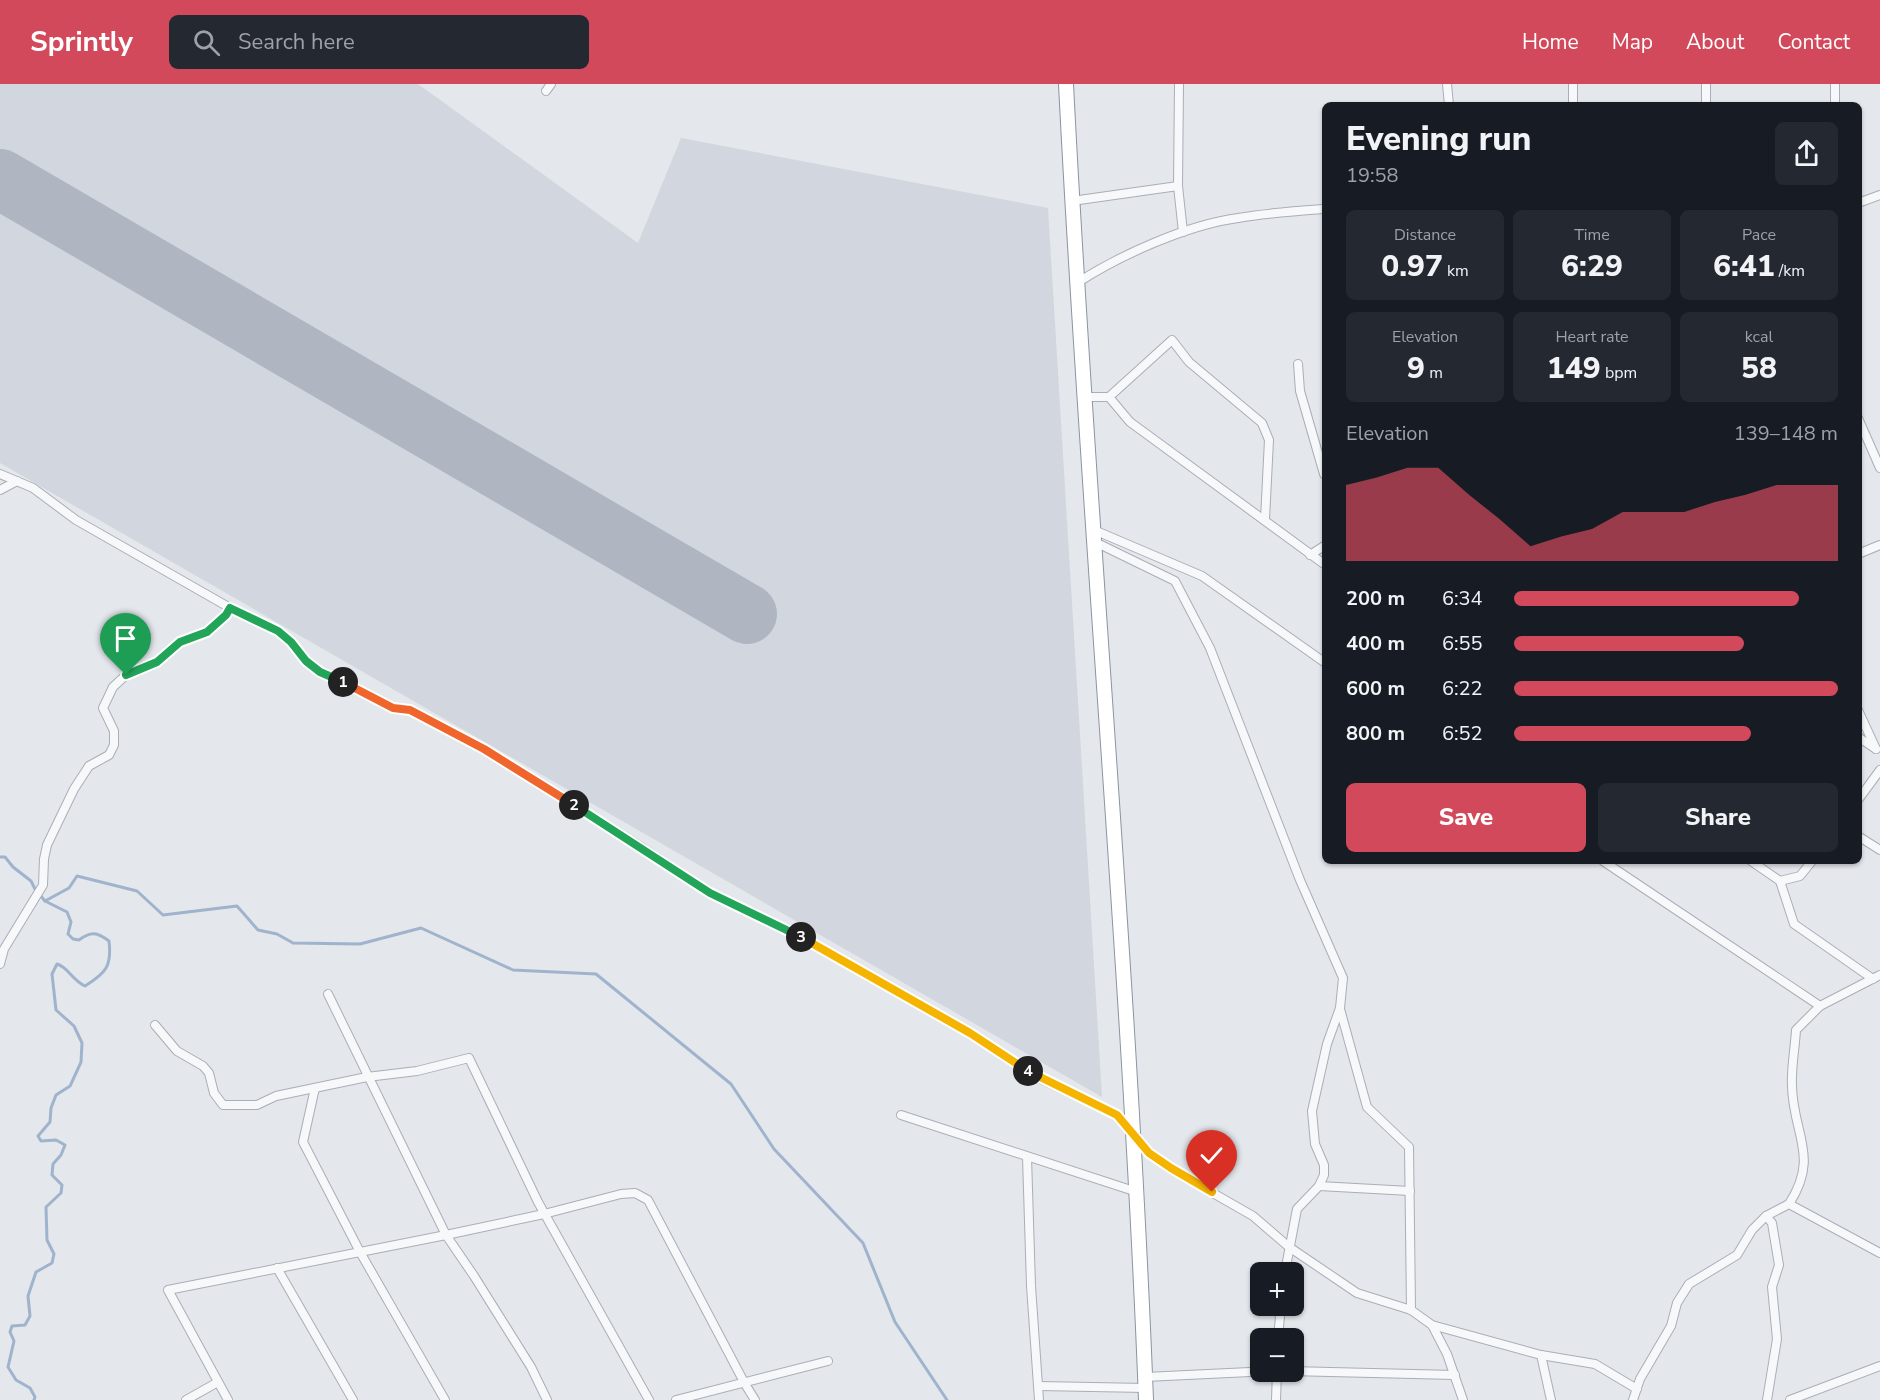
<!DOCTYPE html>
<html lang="en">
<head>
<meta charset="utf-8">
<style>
	:root { --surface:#171b24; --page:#242831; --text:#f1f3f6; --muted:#9ea1a6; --accent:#d1495b }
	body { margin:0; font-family:"Nunito Sans",sans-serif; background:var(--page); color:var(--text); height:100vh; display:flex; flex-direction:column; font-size:22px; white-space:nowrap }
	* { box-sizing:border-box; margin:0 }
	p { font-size:20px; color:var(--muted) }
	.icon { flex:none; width:33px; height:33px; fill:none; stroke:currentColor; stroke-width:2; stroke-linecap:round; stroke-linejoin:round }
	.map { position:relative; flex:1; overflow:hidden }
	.details { position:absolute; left:1322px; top:18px; width:540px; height:762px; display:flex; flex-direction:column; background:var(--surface); border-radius:9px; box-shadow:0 2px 4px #0004 }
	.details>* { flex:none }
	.tools { position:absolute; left:1250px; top:1178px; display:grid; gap:12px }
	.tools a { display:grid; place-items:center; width:54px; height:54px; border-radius:9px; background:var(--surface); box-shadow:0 2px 4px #0004; font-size:30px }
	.pin { position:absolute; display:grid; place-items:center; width:51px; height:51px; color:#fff; margin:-62px -26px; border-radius:50% 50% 50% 0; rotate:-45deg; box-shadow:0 0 6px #0007 }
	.pin .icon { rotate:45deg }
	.km { position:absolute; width:30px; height:30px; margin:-15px; border-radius:50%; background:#222; color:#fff; font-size:16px; line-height:30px; text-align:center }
	.round { display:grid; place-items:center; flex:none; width:63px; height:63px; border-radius:9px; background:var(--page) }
	.head { display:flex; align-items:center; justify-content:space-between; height:102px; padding:0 24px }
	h1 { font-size:33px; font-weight:800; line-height:45px }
	.stats { display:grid; grid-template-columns:repeat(3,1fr); gap:9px; height:102px; padding:6px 24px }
	.stats div { display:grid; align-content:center; border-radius:9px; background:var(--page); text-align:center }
	.stats b { font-size:30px; font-weight:800 }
	.stats small { font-size:16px; font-weight:400 }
	.stats p { font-size:16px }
	.chart { height:168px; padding:12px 24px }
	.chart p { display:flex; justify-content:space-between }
	.chart svg { width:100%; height:108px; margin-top:6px; fill:var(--accent); opacity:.7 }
	.action { display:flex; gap:12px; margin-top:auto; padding:12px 24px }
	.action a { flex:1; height:69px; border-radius:9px; background:var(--accent); color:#fff; font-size:24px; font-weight:800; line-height:69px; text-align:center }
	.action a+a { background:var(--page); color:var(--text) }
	ul { padding:0 24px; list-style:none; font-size:20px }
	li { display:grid; grid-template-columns:96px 72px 1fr; align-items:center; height:45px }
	li i { height:15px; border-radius:8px; background:var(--accent) }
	header { display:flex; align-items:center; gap:36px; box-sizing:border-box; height:84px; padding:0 30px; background:var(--accent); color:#fff }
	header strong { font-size:28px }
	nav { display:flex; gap:33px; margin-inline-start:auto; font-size:21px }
	.search { width:420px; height:54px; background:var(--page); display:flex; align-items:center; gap:15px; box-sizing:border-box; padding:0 21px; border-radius:9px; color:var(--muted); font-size:22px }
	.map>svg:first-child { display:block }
	.built { fill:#d2d6de }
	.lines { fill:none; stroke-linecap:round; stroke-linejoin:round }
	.stream { stroke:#9fb4cc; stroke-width:3 }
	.runway { stroke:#b0b6c1; stroke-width:60 }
	.minor-casing { stroke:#a9aeb7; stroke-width:10 }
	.trunk-casing { stroke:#8b94a3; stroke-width:16 }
	.minor { stroke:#f7f8fa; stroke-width:8 }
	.trunk { stroke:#fff; stroke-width:14 }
	.split-1-casing { stroke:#fff; stroke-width:12 }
	.split-2-casing { stroke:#fff; stroke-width:12 }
	.split-3-casing { stroke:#fff; stroke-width:12 }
	.split-4-casing { stroke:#fff; stroke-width:12 }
	.split-5-casing { stroke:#fff; stroke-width:12 }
	.split-1 { stroke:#22a559; stroke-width:8 }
	.split-2 { stroke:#f0652b; stroke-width:8 }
	.split-3 { stroke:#22a559; stroke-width:8 }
	.split-4 { stroke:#f5b400; stroke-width:8 }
	.split-5 { stroke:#f5b400; stroke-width:8 }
</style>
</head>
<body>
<header>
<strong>Sprintly</strong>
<div class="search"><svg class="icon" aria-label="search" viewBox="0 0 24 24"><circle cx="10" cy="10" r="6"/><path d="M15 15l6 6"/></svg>Search here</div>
<nav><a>Home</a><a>Map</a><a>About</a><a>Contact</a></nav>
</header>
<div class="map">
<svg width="1880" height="1316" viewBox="0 0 1880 1316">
	<rect width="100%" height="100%" fill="#e4e7ec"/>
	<path class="built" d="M0,0H418L638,159L681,54L1048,124L1102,1013L0,379Z"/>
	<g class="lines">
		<g class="stream">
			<path d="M0,773H5L13,783L31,797L35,805L45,817L67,828L71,838L68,850L73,855L79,856C91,847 97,848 109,857C112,882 106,889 85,902C72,896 68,883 57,880L52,890L56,926L74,942L82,959L81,978L70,1002L56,1011L51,1024L50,1038L38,1052L41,1057L56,1056L65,1061L61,1071L53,1080L52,1091L62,1101L61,1109L46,1123L47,1156L54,1170L52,1179L36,1188L28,1212L30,1232L25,1241L12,1242L10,1248L14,1257L8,1283L16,1296L30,1304L35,1313L34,1316"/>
			<path d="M45,817L69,804L77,792L137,807L163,831L237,822L258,846L277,850L293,859L360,860L421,844L513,886L596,890L731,1000L774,1065L863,1159L895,1238L947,1316"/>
		</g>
		<path class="runway" d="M0,95L747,530"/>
		<g class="minor-casing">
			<g id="minor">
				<path d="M1447,0L1449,21"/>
				<path d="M1573,0V21"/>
				<path d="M546,7L551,0"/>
				<path d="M1706,21V0"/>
				<path d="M1835,21V0"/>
				<path d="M1178,102L1183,148"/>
				<path d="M1072,117L1178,102L1179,0"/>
				<path d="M1858,119L1880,111"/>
				<path d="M1077,199C1120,171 1187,141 1238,134C1266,129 1296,127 1324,125"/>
				<path d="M1298,280L1300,307L1324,390"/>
				<path d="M1085,313H1109L1130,338L1324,480"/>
				<path d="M1109,313L1172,256L1189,278L1262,339L1269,356L1265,435"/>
				<path d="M1858,334L1880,384"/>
				<path d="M0,390L33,404L76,436L239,529L278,547L291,558L306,577L320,588L393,624L410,626L484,665L638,761L710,809L792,848L970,949L1043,996L1117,1031L1149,1069L1171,1085L1253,1132L1289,1163L1357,1209L1411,1226L1432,1241L1447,1270L1463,1316"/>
				<path d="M0,406L17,397"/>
				<path d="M1094,446L1202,492L1324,578"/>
				<path d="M1095,458L1175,497L1210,564L1300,796L1343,894L1340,924L1327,960L1312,1027L1315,1060L1324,1081V1091L1319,1102L1297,1125L1285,1188"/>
				<path d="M1858,470L1880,461"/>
				<path d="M1310,471L1324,462"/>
				<path d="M1858,626L1876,665"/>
				<path d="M1858,653L1876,665"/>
				<path d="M1858,716L1880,686"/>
				<path d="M1858,752L1880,766"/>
				<path d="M1603,777L1820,922"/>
				<path d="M1751,777L1780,797L1794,840L1873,895"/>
				<path d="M1780,797L1800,792L1812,777"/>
				<path d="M0,880L4,865L43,801L44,775L47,761L74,705L89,682L109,671L114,661V647L103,624L113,603L126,591L157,578L180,558L207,548L226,531L230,524"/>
				<path d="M328,910L446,1151L474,1192L531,1283L547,1316"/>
				<path d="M1340,925L1367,1023L1409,1063L1411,1226"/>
				<path d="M155,941L177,967L203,982L209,989L214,1009L223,1021H257L276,1012L367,993L417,987L469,974L538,1118L649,1316"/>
				<path d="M315,1004L303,1058L360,1168L445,1316"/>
				<path d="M901,1031L1137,1108"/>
				<path d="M1027,1073L1031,1202L1039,1316"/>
				<path d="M1319,1102L1410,1107"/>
				<path d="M1789,1120C1820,1072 1793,1051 1792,1002C1791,984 1795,964 1796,946L1820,922L1880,891"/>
				<path d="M1766,1132L1772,1139L1779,1181L1772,1203L1777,1255L1767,1316"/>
				<path d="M277,1184L353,1316"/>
				<path d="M1432,1241L1541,1271L1595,1280L1637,1305"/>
				<path d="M1278,1254L1281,1221"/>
				<path d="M1541,1271L1551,1316"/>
				<path d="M1289,1287L1455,1291"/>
				<path d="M1145,1293L1271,1287"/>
				<path d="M1039,1302L1145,1304"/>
				<path d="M186,1316L218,1298"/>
				<path d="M228,1316L168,1206L446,1151L544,1130L621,1110L635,1109L648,1116L745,1300L755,1316"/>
				<path d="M676,1316L828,1277"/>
				<path d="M1276,1316L1277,1287"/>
				<path d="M1633,1316L1640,1295L1671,1242L1677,1219L1689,1200L1737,1171L1752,1146L1766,1132L1789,1120L1880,1169"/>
				<path d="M1790,1316L1880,1282"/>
			</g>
		</g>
		<g class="trunk-casing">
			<path id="trunk" d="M1066,0C1088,439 1129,877 1146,1316"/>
		</g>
		<use href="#minor" class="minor"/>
		<use href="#trunk" class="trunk"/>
	</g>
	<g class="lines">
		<g class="split-1-casing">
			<path id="split-1" d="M126,591L157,578L180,558L207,548L226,531L230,524L278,547L291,558L306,577L320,588L343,598"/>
		</g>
		<g class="split-2-casing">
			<path id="split-2" d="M343,598L393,624L410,626L484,665L574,721"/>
		</g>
		<g class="split-3-casing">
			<path id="split-3" d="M574,721L710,809L801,853"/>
		</g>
		<g class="split-4-casing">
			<path id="split-4" d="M801,853L970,949L1028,987"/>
		</g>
		<g class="split-5-casing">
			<path id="split-5" d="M1028,987L1117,1031L1149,1069L1171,1084L1212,1108"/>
		</g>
		<use href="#split-1" class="split-1"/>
		<use href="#split-2" class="split-2"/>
		<use href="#split-3" class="split-3"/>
		<use href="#split-4" class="split-4"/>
		<use href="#split-5" class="split-5"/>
	</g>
</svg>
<div class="tools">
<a>+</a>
<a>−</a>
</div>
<div class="pin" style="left:126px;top:591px;background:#1e9e55"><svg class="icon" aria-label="arrive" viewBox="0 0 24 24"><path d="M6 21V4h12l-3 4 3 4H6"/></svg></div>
<div class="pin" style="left:1212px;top:1108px;background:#d93025"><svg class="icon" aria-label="check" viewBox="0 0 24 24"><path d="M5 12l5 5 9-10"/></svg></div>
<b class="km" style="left:343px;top:598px">1</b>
<b class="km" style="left:574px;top:721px">2</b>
<b class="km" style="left:801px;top:853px">3</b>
<b class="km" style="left:1028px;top:987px">4</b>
<section class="details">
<div class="head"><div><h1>Evening run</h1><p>19:58</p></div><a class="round"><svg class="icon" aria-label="share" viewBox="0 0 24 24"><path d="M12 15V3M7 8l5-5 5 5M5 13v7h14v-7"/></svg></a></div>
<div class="stats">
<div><p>Distance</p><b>0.97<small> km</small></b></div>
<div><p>Time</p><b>6:29</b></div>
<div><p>Pace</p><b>6:41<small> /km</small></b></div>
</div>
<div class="stats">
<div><p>Elevation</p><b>9<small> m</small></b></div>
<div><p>Heart rate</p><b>149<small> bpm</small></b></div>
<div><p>kcal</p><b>58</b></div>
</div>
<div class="chart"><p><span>Elevation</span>139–148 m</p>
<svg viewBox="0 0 160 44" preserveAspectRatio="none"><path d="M0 44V13L10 10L20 6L30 6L40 17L50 27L60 38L70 34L80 31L90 24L100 24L110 24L120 20L130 17L140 13L150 13L160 13V44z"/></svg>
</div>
<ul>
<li><b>200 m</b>6:34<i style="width:88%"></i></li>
<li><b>400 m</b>6:55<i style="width:71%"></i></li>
<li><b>600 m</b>6:22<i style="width:100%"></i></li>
<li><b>800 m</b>6:52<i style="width:73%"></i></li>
</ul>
<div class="action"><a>Save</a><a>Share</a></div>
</section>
</div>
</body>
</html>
